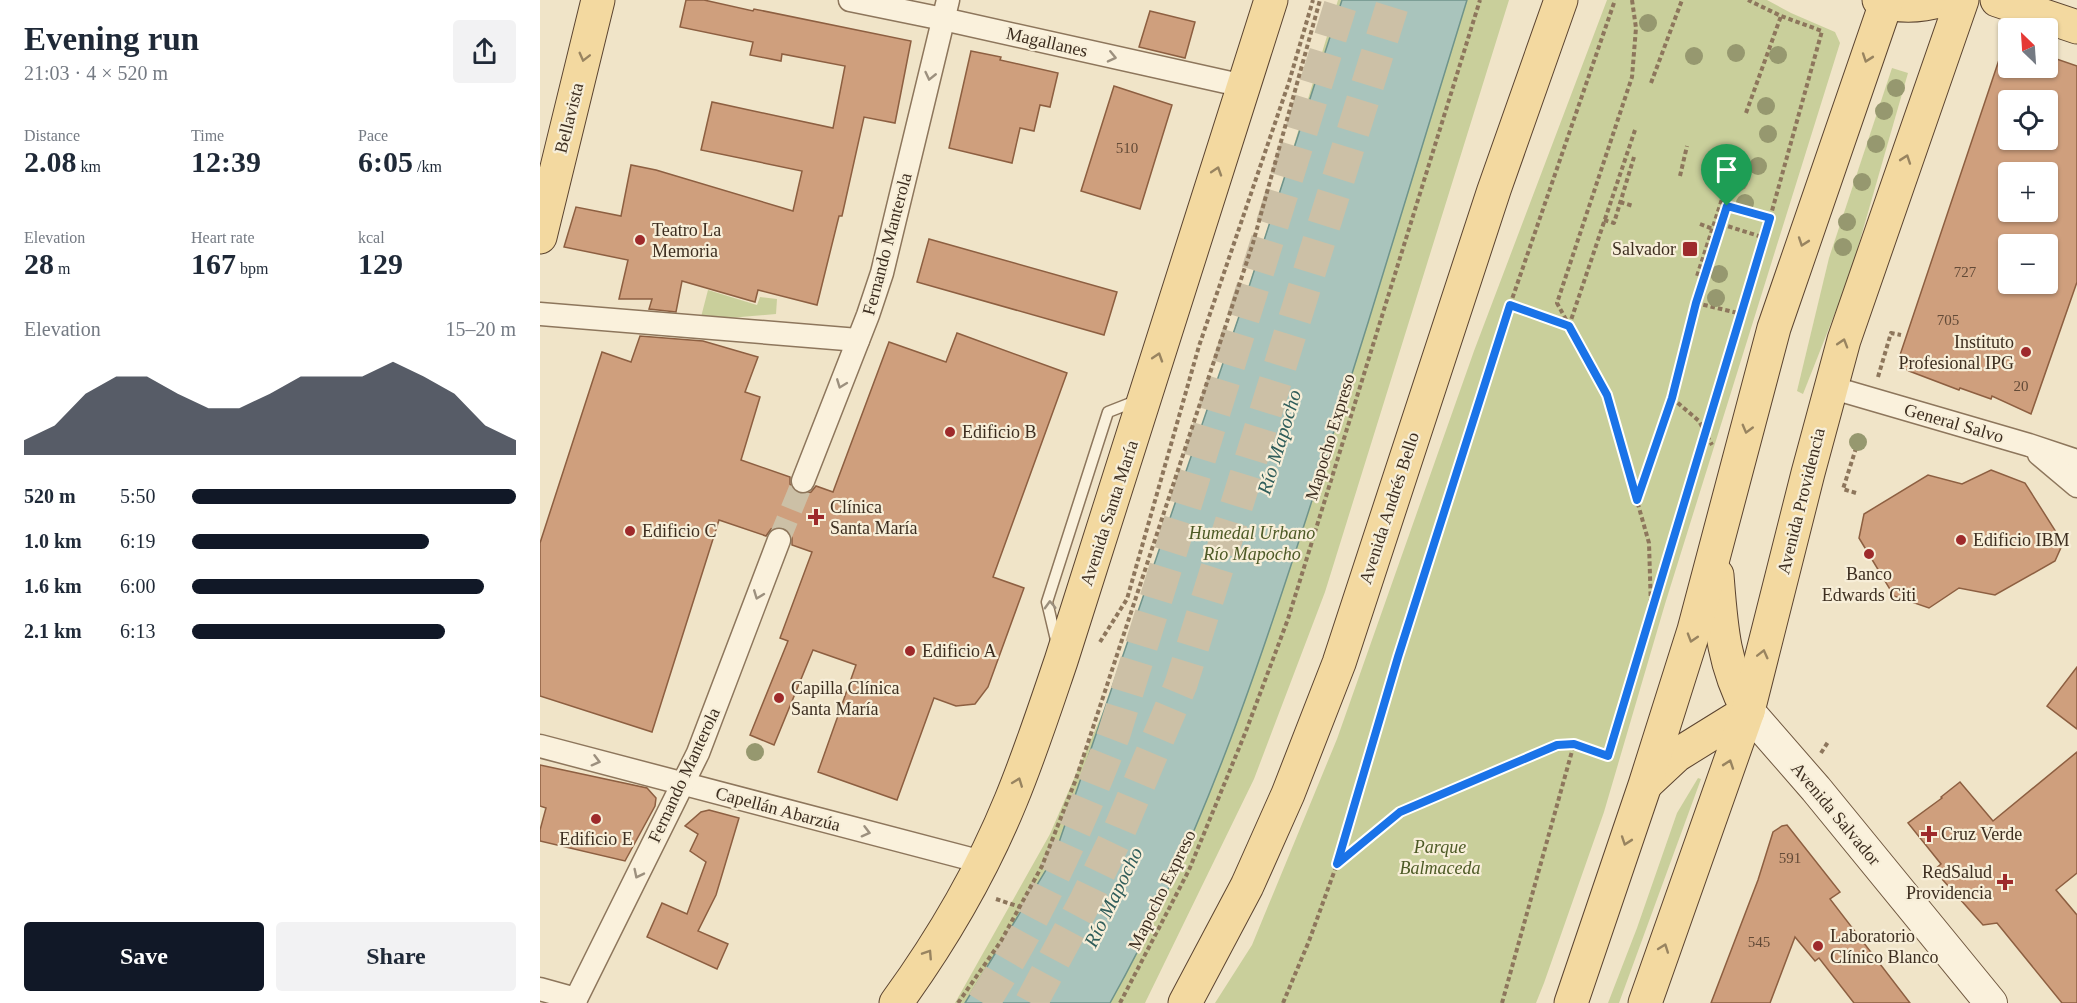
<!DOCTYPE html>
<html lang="en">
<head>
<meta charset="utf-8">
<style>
	:root { --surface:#fff; --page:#f2f2f3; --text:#1f2937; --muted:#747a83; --accent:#111827 }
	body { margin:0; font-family:"Times New Roman",serif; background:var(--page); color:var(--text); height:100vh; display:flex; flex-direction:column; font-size:22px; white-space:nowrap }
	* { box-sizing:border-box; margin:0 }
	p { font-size:20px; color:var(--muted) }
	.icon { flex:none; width:33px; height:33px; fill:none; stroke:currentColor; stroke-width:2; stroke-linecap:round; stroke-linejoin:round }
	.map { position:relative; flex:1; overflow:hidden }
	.side { display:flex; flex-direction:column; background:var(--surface); width:540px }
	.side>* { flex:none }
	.needle { width:39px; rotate:335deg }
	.controls { position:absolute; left:1458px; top:18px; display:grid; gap:12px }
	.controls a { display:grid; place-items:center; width:60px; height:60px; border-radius:6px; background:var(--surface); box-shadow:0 2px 4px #0004; font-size:30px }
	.pin { position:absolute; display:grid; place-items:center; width:51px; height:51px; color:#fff; margin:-62px -26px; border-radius:50% 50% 50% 0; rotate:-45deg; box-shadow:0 0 6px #0007 }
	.pin .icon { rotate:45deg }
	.round { display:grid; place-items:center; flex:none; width:63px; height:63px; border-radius:6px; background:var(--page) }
	.head { display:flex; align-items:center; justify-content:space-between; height:102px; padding:0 24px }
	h1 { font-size:33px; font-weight:600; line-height:45px }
	.stats { display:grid; grid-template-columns:repeat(3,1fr); gap:9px; height:102px; padding:6px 24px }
	.stats div { display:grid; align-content:center }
	.stats b { font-size:30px; font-weight:600 }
	.stats small { font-size:16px; font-weight:400 }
	.stats p { font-size:16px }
	.chart { height:168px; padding:12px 24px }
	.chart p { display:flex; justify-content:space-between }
	.chart svg { width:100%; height:108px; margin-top:6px; fill:var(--accent); opacity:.7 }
	.cta { display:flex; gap:12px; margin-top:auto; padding:12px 24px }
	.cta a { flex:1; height:69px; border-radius:6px; background:var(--accent); color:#fff; font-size:24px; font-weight:600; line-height:69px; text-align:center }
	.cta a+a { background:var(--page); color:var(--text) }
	ul { padding:0 24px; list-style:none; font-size:20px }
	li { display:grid; grid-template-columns:96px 72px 1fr; align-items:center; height:45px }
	li i { height:15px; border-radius:8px; background:var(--accent) }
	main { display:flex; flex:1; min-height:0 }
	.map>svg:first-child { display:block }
	.green { fill:#c9cf9b }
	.water { fill:#a9c4bc; stroke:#6f938a; stroke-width:1.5 }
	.building { fill:#cf9f7d; stroke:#8d5f41; stroke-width:1.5; fill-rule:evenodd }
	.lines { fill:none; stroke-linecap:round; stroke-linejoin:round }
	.street-tunnel { stroke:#ccc0a6; stroke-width:22; stroke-dasharray:22 11; stroke-linecap:butt }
	.highway-tunnel { stroke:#ccc0a6; stroke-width:33; stroke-dasharray:33 16; stroke-linecap:butt }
	.lane-casing { stroke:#8d765c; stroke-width:13 }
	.street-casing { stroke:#8d765c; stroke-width:25 }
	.secondary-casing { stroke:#6f573f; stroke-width:34 }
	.primary-casing { stroke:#5b4430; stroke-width:35 }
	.path { stroke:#8d765c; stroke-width:4; stroke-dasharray:4.5 3; stroke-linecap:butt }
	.lane { stroke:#faf1dc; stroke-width:10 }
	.street { stroke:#faf1dc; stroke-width:22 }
	.secondary { stroke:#faf1dc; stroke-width:32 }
	.primary { stroke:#f3d9a0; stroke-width:33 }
	.tree { fill:#96986f }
	.oneway { stroke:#988460 }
	.oneway2 { stroke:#9c907e }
	.route-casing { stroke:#fff; stroke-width:12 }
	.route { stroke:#1a73e8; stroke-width:8 }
	.poi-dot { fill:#9e2a2b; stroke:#f7eed8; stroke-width:2 }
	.labels { text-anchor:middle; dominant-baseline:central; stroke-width:4.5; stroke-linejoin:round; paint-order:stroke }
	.number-label { font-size:15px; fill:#624a37 }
	.street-label { font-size:18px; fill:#3d2e20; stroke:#f7eed8 }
	.poi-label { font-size:18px; fill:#3d2e20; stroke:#f7eed8; text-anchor:start }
	.park-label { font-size:18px; font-style:italic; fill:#4d5a26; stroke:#f7eed8 }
	.water-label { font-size:20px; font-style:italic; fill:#2f5d5a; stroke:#f7eed8 }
</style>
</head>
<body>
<main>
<section class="side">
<div class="head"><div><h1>Evening run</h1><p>21:03 · 4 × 520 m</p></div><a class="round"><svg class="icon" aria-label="share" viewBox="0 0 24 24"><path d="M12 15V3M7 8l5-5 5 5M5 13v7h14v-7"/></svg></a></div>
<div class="stats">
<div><p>Distance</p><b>2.08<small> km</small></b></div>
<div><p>Time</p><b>12:39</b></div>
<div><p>Pace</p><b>6:05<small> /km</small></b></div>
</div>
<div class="stats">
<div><p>Elevation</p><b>28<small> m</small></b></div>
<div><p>Heart rate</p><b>167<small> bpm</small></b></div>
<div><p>kcal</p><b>129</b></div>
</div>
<div class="chart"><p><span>Elevation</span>15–20 m</p>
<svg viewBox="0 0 160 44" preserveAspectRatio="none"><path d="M0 44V38L10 32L20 19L30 12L40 12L50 19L60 25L70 25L80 19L90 12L100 12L110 12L120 6L130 12L140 19L150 32L160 38V44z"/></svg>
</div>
<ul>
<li><b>520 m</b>5:50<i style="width:100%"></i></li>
<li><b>1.0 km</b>6:19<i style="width:73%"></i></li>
<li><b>1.6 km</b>6:00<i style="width:90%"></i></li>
<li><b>2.1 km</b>6:13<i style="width:78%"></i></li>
</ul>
<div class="cta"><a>Save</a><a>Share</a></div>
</section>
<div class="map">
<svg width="1537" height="1003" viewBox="0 0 1537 1003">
	<rect width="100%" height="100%" fill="#f0e4c8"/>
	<g class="green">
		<path d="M798,0H969L785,592L714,779L605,1003H415L510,834L566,705L620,557L744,178Z"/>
		<path d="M1067,0H1227L1251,13L1295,32L1300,43L1125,604L1064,812L1004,983L996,1003H675L712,945L797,739L934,351Z"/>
		<path d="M1352,68L1368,73L1310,275L1263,394L1257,391L1289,258Z"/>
		<path d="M168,290L217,305L220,297L237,299L236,314L166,320L161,317Z"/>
		<path d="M1158,778L1161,779L1079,1003H1068L1097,928L1137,813Z"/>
	</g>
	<path class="water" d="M802,0H927C880,156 832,311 783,466C725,649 665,834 570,1003H425L514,857L706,296Z"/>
	<g class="building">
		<path d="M146,0H164L213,11L214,9L371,41L355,123L324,117L302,216H299L277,305L218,290L215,302L142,281L136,312L109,309L112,299H79L88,260L24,247L36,207L81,216L91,165L116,170L253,211L262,171L161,150L172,102L293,128L305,66L242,54L241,61L210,55L213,42L140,27Z"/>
		<path d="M610,11L655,22L645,58L599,47Z"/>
		<path d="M1465,42L1468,43V68H1508V56L1537,66V282L1491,414L1452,396L1451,399L1420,388L1419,390L1369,371L1362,366L1359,358ZM1468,100H1508V140H1468ZM1468,172H1508V212H1468ZM1468,244H1508V284H1468Z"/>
		<path d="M431,51L461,57L460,60L518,73L510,107L500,105L494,131L480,128L472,163L409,148Z"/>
		<path d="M574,86L632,105L600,209L541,191Z"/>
		<path d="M389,239L577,292L564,335L377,282Z"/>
		<path d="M417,333L527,373L453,577L484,588L448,687L435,704L416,706L394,698L357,800L278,772L316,665L273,650L234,745L210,735L248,641L240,638L272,552L252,545V538L250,532L243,527H237L231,529L226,536L179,520L112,732L0,696V543L62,352L91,362L100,336L163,341L218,357L205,392L220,397L201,460L250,477V484L253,490L258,493L264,494L271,492L276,486L293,492L349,342L406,362Z"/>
		<path d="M1451,470L1485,483L1523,543L1515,561L1455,595L1419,588L1389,608L1354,596L1319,538L1324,514L1388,475L1422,484Z"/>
		<path d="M1537,667V729L1507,706Z"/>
		<path d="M1537,752V873L1516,890L1537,915V1003H1522L1457,923L1443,925L1394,870L1401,864L1368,823L1402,798L1401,797L1420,782L1453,821Z"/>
		<path d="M0,765L107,788L116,798L115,806L85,861L0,841V830L6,808L0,806Z"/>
		<path d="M169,810L199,818L176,895L158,931L188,944L177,969L107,937L122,903L147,914L166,862L150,851L158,834L145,826L161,812Z"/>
		<path d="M1247,825L1300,892L1290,899L1370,1003H1314L1279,958L1275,961L1255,937L1230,1003H1171L1218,880L1233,832L1242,826Z"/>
	</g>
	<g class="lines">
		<path class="street-tunnel" d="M239,540L263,481"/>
		<g class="highway-tunnel">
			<path d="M443,1003C497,918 538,828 574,734L802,0"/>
			<path d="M491,1003L546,900L580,829L641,684L854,0"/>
		</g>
		<g class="lane-casing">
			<path id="lane" d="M517,644L507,602L568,412L596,401"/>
		</g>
		<g class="street-casing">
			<g id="street">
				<path d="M310,0L403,19L704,86"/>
				<path d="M0,314L318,340"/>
				<path d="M1290,387L1489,445L1537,461"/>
				<path d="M1499,454L1537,486"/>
				<path d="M263,481L328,315L342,273L408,0"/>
				<path d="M0,746L442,862"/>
				<path d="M0,989L36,999"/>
				<path d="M34,1003L158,753L239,540"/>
			</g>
		</g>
		<g class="secondary-casing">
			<path id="secondary" d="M1208,711L1276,789L1451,1003"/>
		</g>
		<g class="primary-casing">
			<g id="primary">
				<path d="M1339,0C1359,8 1382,6 1403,0"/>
				<path d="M1457,0L1537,27"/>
				<path d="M0,237L58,0"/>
				<path d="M1177,575C1181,626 1183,664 1208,711"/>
				<path d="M1107,783L1137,755L1208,711"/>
				<path d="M356,1003C401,941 442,871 471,800C490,754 505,708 521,661L731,0"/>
				<path d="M645,1003L707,886L748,794L799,663L954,190L1021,0"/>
				<path d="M1031,1003L1105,785L1154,630L1234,328L1347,0"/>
				<path d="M1105,1003L1208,711L1268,473L1304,340L1422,0"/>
			</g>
		</g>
		<g class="path">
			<path d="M1092,0L1096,28L1092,77L1017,303L1067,395L1109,543L1111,609"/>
			<path d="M1111,83L1142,0"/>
			<path d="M1206,113L1241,16"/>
			<path d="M1140,176L1147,146"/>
			<path d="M1080,202L1093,206"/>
			<path d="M1187,206L1230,218L1282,31L1241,16L1208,0"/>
			<path d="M1064,220L1074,223L1094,157"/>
			<path d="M1160,224L1173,229"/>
			<path d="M1181,224L1225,238"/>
			<path d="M1164,278L1157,276L1183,196L1186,195"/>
			<path d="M1156,303L1202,314"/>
			<path d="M970,305L1075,0"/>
			<path d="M1029,326L1095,130"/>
			<path d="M1338,377L1351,333L1361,335"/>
			<path d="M1132,398L1159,421L1172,445"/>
			<path d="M1316,493L1303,489L1317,445"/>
			<path d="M1097,499L1132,398L1156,303L1187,206L1185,177L1190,160"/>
			<path d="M560,642L587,599L659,346L749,82L773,0"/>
			<path d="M1281,753L1288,742"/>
			<path d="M797,864L860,812L1016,745L1034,744L1068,756L1230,218"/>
			<path d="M456,899L480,907"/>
			<path d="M418,1003L461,941L502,866L536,779L713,243L780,0"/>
			<path d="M580,1003L649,870L706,731L748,619L940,0"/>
			<path d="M743,1003L769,941L797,864L858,657L970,305L1029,326"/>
			<path d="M962,1003L1034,744"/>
		</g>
		<use href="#lane" class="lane"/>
		<use href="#street" class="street"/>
		<use href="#secondary" class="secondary"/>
		<use href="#primary" class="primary"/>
	</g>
	<g class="tree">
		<circle cx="1108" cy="23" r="9"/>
		<circle cx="1196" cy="53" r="9"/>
		<circle cx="1238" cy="55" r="9"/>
		<circle cx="1154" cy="56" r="9"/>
		<circle cx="1356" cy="88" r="9"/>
		<circle cx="1226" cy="106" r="9"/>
		<circle cx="1344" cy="111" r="9"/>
		<circle cx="1228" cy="134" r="9"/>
		<circle cx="1336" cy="144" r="9"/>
		<circle cx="1218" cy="166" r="9"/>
		<circle cx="1199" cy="182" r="9"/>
		<circle cx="1322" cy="182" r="9"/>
		<circle cx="1205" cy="203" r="9"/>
		<circle cx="1307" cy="222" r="9"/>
		<circle cx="1303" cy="247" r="9"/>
		<circle cx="1179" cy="274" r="9"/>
		<circle cx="1176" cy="298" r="9"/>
		<circle cx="1318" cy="442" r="9"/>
		<circle cx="215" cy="752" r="9"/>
	</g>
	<defs><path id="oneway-chevron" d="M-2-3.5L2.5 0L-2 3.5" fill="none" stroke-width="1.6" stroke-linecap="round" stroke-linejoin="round" transform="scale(1.5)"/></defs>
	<g class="oneway">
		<use href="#oneway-chevron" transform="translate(44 57) rotate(104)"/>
		<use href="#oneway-chevron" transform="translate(1327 58) rotate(109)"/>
		<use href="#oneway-chevron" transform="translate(1366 159) rotate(-71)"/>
		<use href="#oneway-chevron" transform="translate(677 171) rotate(-72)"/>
		<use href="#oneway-chevron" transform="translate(1263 242) rotate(109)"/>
		<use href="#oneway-chevron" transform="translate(1303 343) rotate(-73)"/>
		<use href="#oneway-chevron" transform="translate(618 357) rotate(-72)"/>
		<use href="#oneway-chevron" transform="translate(1207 429) rotate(105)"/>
		<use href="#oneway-chevron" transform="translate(1152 638) rotate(107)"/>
		<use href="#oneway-chevron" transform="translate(1223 654) rotate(-76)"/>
		<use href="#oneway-chevron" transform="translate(1189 764) rotate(-71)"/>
		<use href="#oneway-chevron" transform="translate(478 782) rotate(-69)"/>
		<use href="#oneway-chevron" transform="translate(1086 841) rotate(109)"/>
		<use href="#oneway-chevron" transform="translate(1124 948) rotate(-70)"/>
		<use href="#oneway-chevron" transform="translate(388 954) rotate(-57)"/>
	</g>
	<g class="oneway2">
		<use href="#oneway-chevron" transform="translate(572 57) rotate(13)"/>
		<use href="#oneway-chevron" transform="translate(390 76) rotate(103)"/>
		<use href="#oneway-chevron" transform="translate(301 384) rotate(111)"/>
		<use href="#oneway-chevron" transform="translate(218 595) rotate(111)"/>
		<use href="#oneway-chevron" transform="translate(510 605) rotate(-92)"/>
		<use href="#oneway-chevron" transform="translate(56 761) rotate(15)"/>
		<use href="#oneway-chevron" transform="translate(326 832) rotate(15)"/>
		<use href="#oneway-chevron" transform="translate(98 874) rotate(116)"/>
	</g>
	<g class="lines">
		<g class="route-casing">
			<path id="route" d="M1187,206L1230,218L1068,756L1034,744L1017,745L860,812L797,864L858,657L970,305L1029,326L1067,395L1097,500L1132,398L1156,303Z"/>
		</g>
		<use href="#route" class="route"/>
	</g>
	<g class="poi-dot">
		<circle cx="100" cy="240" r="6"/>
		<rect x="1142" y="241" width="16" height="16" rx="3"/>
		<circle cx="1486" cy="352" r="6"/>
		<circle cx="410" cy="432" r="6"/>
		<path d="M273 508h6v6h6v6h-6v6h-6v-6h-6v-6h6z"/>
		<circle cx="90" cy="531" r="6"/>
		<circle cx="1421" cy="540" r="6"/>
		<circle cx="1329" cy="554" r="6"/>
		<circle cx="370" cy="651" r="6"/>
		<circle cx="239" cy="698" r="6"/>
		<circle cx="56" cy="819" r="6"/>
		<path d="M1386 825h6v6h6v6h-6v6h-6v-6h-6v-6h6z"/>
		<path d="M1462 873h6v6h6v6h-6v6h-6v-6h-6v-6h6z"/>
		<circle cx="1278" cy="946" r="6"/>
	</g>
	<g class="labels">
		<g class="number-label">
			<text x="587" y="148">510</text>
			<text x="1425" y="272">727</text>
			<text x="1408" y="320">705</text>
			<text x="1481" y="386">20</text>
			<text x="1250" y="858">591</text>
			<text x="1219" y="942">545</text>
		</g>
		<g class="street-label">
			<text transform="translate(507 42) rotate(13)">Magallanes</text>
			<text transform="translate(29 118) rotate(-76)">Bellavista</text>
			<text transform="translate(347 244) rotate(-75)">Fernando Manterola</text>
			<text transform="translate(1414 423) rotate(16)">General Salvo</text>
			<text transform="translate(790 437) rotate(-73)">Mapocho Expreso</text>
			<text transform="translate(1261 501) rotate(-76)">Avenida Providencia</text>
			<text transform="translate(849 508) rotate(-72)">Avenida Andrés Bello</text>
			<text transform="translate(569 513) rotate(-72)">Avenida Santa María</text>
			<text transform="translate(144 775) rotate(-65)">Fernando Manterola</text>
			<text transform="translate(238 809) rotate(15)">Capellán Abarzúa</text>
			<text transform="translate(1296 814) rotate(50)">Avenida Salvador</text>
			<text transform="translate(622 890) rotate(-64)">Mapocho Expreso</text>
		</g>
		<g class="poi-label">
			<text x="112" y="230">Teatro La<tspan x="112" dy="21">Memoria</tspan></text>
			<text x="1136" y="249" text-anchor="end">Salvador</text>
			<text x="1474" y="342" text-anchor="end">Instituto<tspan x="1474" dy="21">Profesional IPG</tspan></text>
			<text x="422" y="432">Edificio B</text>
			<text x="290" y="507">Clínica<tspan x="290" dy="21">Santa María</tspan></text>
			<text x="102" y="531">Edificio C</text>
			<text x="1433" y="540">Edificio IBM</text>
			<text x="1329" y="574" text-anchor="middle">Banco<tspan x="1329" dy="21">Edwards Citi</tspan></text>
			<text x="382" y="651">Edificio A</text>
			<text x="251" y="688">Capilla Clínica<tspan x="251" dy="21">Santa María</tspan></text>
			<text x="1401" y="834">Cruz Verde</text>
			<text x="56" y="839" text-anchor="middle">Edificio E</text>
			<text x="1452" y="872" text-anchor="end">RedSalud<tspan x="1452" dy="21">Providencia</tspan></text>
			<text x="1290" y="936">Laboratorio<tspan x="1290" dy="21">Clínico Blanco</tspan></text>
		</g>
		<g class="park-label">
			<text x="712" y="533">Humedal Urbano<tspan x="712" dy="21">Río Mapocho</tspan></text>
			<text x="900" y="847">Parque<tspan x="900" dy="21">Balmaceda</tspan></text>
		</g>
		<g class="water-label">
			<text transform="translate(739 442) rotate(-73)">Río Mapocho</text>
			<text transform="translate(573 897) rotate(-64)">Río Mapocho</text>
		</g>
	</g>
</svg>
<div class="controls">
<a><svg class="needle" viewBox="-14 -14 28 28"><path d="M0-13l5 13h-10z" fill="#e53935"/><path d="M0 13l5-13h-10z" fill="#747a83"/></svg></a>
<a><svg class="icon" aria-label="locate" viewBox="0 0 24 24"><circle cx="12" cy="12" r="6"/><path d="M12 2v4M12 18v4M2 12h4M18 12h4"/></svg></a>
<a>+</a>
<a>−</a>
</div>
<div class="pin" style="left:1187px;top:206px;background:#1e9e55"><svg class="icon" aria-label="arrive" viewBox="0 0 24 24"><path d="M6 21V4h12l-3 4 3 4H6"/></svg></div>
</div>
</main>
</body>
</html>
